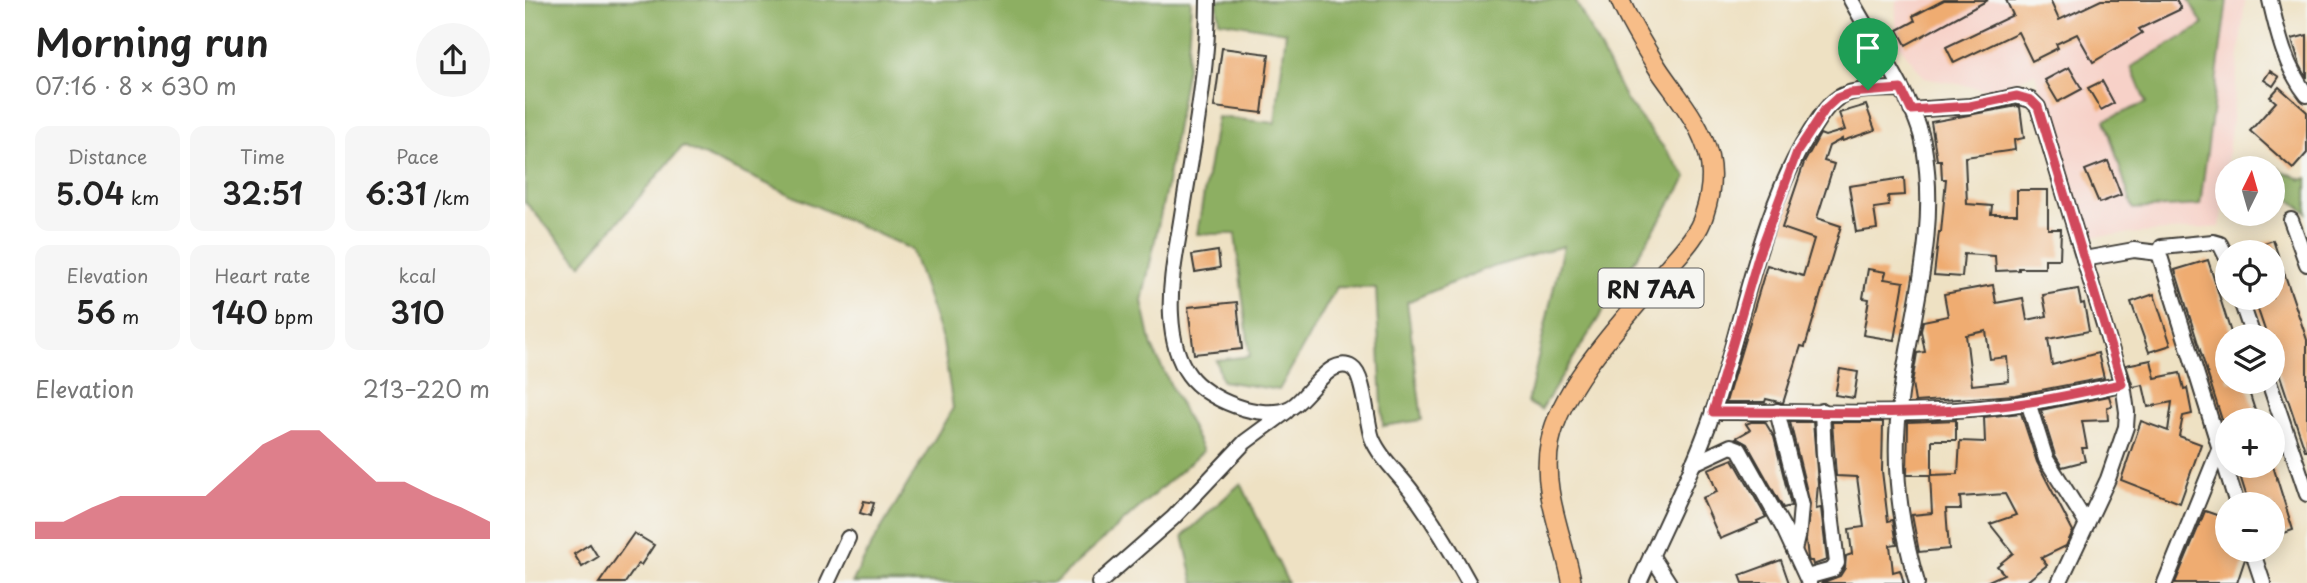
<!DOCTYPE html>
<html lang="en">
<head>
<meta charset="utf-8">
<style>
	:root { --surface:#fff; --page:#f6f6f6; --text:#222; --muted:#767676; --accent:#d1495b }
	body { margin:0; font-family:"Playpen Sans",sans-serif; background:var(--page); color:var(--text); height:100vh; display:flex; flex-direction:column; font-size:26px; white-space:nowrap }
	* { box-sizing:border-box; margin:0 }
	p { font-size:23px; color:var(--muted) }
	.icon { flex:none; width:38px; height:38px; fill:none; stroke:currentColor; stroke-width:2; stroke-linecap:round; stroke-linejoin:round }
	.map { position:relative; flex:1; overflow:hidden }
	.panel { display:flex; flex-direction:column; background:var(--surface); width:525px }
	.panel>* { flex:none }
	.needle { width:46px; rotate:5deg }
	.buttons { position:absolute; left:1690px; top:156px; display:grid; gap:14px }
	.buttons a { display:grid; place-items:center; width:70px; height:70px; border-radius:50%; background:var(--surface); box-shadow:0 4px 18px #0003; font-size:35px }
	.pin { position:absolute; display:grid; place-items:center; width:60px; height:60px; color:#fff; margin:-72px -30px; border-radius:50% 50% 50% 0; rotate:-45deg; box-shadow:0 0 7px #0007 }
	.pin .icon { rotate:45deg }
	.round { display:grid; place-items:center; flex:none; width:74px; height:74px; border-radius:37px; background:var(--page) }
	.overview { display:flex; align-items:center; justify-content:space-between; height:119px; padding:0 35px }
	h1 { font-size:38px; font-weight:600; line-height:52px }
	.figures { display:grid; grid-template-columns:repeat(3,1fr); gap:10px; height:119px; padding:7px 35px }
	.figures div { display:grid; align-content:center; border-radius:14px; background:var(--page); text-align:center }
	.figures b { font-size:30px; font-weight:600 }
	.figures small { font-size:19px; font-weight:400 }
	.figures p { font-size:19px }
	.chart { height:196px; padding:14px 35px }
	.chart p { display:flex; justify-content:space-between }
	.chart svg { width:100%; height:126px; margin-top:7px; fill:var(--accent); opacity:.7 }
	main { display:flex; flex:1; min-height:0 }
	.map>svg:first-child { display:block }
	.built { fill:#f7d1c8 }
	.forest { fill:#8daf62; stroke:#54663f; stroke-width:2 }
	.building { fill:#efac71; fill-rule:evenodd }
	.lines { fill:none; stroke-linecap:round; stroke-linejoin:round }
	.minor-casing { stroke:#3c3a35; stroke-width:18 }
	.major-casing { stroke:#3c3a35; stroke-width:21 }
	.minor { stroke:#fff; stroke-width:14 }
	.major { stroke:#f7bd88; stroke-width:18 }
	.route-casing { stroke:#fff; stroke-width:14 }
	.route { stroke:#d1495b; stroke-width:9 }
	.labels { text-anchor:middle; dominant-baseline:central; stroke-width:6; stroke-linejoin:round; paint-order:stroke }
	.shield { fill:#f6f6f2; stroke:#5d5d5c; stroke-width:2 }
	.shield-label { font-size:23px; font-weight:bold; fill:#1c1c1c }
</style>
</head>
<body>
<main>
<section class="panel">
<div class="overview"><div><h1>Morning run</h1><p>07:16 · 8 × 630 m</p></div><a class="round"><svg class="icon" aria-label="share" viewBox="0 0 24 24"><path d="M12 15V3M7 8l5-5 5 5M5 13v7h14v-7"/></svg></a></div>
<div class="figures">
<div><p>Distance</p><b>5.04<small> km</small></b></div>
<div><p>Time</p><b>32:51</b></div>
<div><p>Pace</p><b>6:31<small> /km</small></b></div>
</div>
<div class="figures">
<div><p>Elevation</p><b>56<small> m</small></b></div>
<div><p>Heart rate</p><b>140<small> bpm</small></b></div>
<div><p>kcal</p><b>310</b></div>
</div>
<div class="chart"><p><span>Elevation</span>213–220 m</p>
<svg viewBox="0 0 160 44" preserveAspectRatio="none"><path d="M0 44V38L10 38L20 33L30 29L40 29L50 29L60 29L70 20L80 11L90 6L100 6L110 15L120 24L130 24L140 29L150 33L160 38V44z"/></svg>
</div>
</section>
<div class="map">
<svg width="1782" height="583" viewBox="0 0 1782 583">
	<rect width="100%" height="100%" fill="#f6f6f2"/>
	<filter id="ink" filterUnits="userSpaceOnUse"><feTurbulence type="fractalNoise" baseFrequency=".0143" numOctaves="2"/><feDisplacementMap in="SourceGraphic" scale="14" xChannelSelector="R" yChannelSelector="G"/><feConvolveMatrix kernelMatrix="1 2 1 2 8 2 1 2 1" color-interpolation-filters="sRGB"/></filter>
	<filter id="wash" filterUnits="userSpaceOnUse"><feTurbulence type="fractalNoise" baseFrequency=".00686" numOctaves="4" result="noise"/><feDisplacementMap in="SourceGraphic" scale="28" xChannelSelector="R" yChannelSelector="G"/><feGaussianBlur stdDeviation="1.57" result="paint"/><feColorMatrix in="noise" values="0 0 0 0 0 0 0 0 0 0 0 0 0 0 0 0 0 1.4 0 .05"/><feComposite in="paint" operator="in"/></filter>
	<g filter="url(#wash)">
		<rect width="100%" height="100%" fill="#eee1c3"/>
		<path class="built" d="M1371,0H1720L1695,227L1561,237L1510,73L1465,90L1400,78L1371,41Z"/>
		<g class="forest">
			<path d="M0,0H666L662,66L641,189L617,301L627,347L678,451L529,583H327L343,551L428,408L418,342L386,249L158,146L56,265L0,202Z"/>
			<path d="M692,0H1050L1102,101L1162,177L1016,410L1003,403L1038,246L958,270L882,302L897,420L858,426L851,288L812,287L754,390L697,381L691,360L725,356L710,234H672L692,117L750,123L761,32L694,21Z"/>
			<path d="M1664,0H1702L1675,205L1608,209L1580,120L1621,103L1606,67L1678,25Z"/>
			<path d="M1740,162L1777,180L1782,178V213L1748,185V168H1738Z"/>
			<path d="M716,483L763,583H669L658,536Z"/>
		</g>
		<g id="blocks">
			<g class="building">
				<path d="M1419,0H1463L1381,45L1373,30L1390,21L1388,16Z"/>
				<path d="M1481,0H1525L1534,20L1576,0H1651L1656,9L1614,29L1617,33L1568,62L1552,34L1531,44L1533,48L1507,61L1493,32L1429,63L1421,47L1488,15Z"/>
				<path d="M1782,35V78L1775,65L1767,39Z"/>
				<path d="M697,48L744,54L737,113L689,107Z"/>
				<path d="M1544,67L1557,89L1533,102L1520,80Z"/>
				<path d="M1745,71L1754,77L1748,86L1739,80Z"/>
				<path d="M1577,81L1589,103L1576,110L1563,88Z"/>
				<path d="M1754,87L1782,112V153L1768,169L1725,131L1751,102L1745,97Z"/>
				<path d="M1341,105L1350,130L1317,141V139L1304,146L1299,161L1309,164L1292,218L1316,226L1280,347L1276,346L1258,403L1241,399L1240,402H1201L1242,265L1278,276L1289,239L1257,228L1279,163L1295,134L1300,136L1320,130L1314,113Z"/>
				<path d="M1492,106L1495,107L1499,138L1489,140L1490,150L1440,157L1442,204L1467,206L1466,214H1492V190H1523V229H1536L1535,259H1520V268H1494V270L1471,271L1470,256L1439,254L1437,277L1409,275L1414,232H1416L1421,179H1417L1416,160H1412L1406,122Z"/>
				<path d="M1583,161L1596,195L1574,203L1560,170Z"/>
				<path d="M1379,178L1380,195L1363,196L1364,206L1349,208L1352,229L1331,232L1324,186Z"/>
				<path d="M1748,240L1782,340V450H1780L1748,355V336H1742L1729,298H1748V252H1719V250Z"/>
				<path d="M693,251L695,268L670,272L667,255Z"/>
				<path d="M1683,260L1707,336H1703V382H1721L1733,420H1697L1650,270Z"/>
				<path d="M1343,269L1361,272L1359,279L1379,282L1369,340L1338,335L1344,299L1338,298Z"/>
				<path d="M1468,285L1471,303L1498,298L1502,320L1522,316L1518,295L1553,289L1556,304L1559,303L1564,331L1523,339L1527,365L1573,353L1579,378L1490,395L1390,402L1387,383L1392,353L1400,352L1396,331L1398,321L1423,316L1419,294ZM1461,331L1465,359L1482,357L1484,381L1447,385L1441,335Z"/>
				<path d="M1629,294L1646,345L1624,352L1606,302Z"/>
				<path d="M712,302L717,349L669,354L663,307Z"/>
				<path d="M1626,360L1630,378L1655,373L1659,389L1662,388L1667,414L1658,416L1654,436L1676,444L1655,503L1596,480L1616,421L1643,431L1647,402L1623,407L1618,385L1608,387L1601,365Z"/>
				<path d="M1315,369L1333,372L1329,398L1310,395Z"/>
				<path d="M1584,396L1587,406L1582,407L1583,420L1557,421L1562,448H1557L1560,461L1537,467L1530,455L1516,410Z"/>
				<path d="M1496,413L1512,462L1548,531L1541,546L1516,558L1522,565L1500,583H1459L1479,574L1472,566L1488,553L1465,524L1491,515L1480,494L1435,497L1436,509H1421L1424,549L1394,552L1387,515L1407,513L1405,475L1433,474L1435,441L1460,442L1459,417Z"/>
				<path d="M1431,420V440H1407V475H1382L1383,422Z"/>
				<path d="M1226,422H1240L1249,437L1266,506L1258,508L1222,444L1211,438L1225,430L1221,424Z"/>
				<path d="M1265,422H1288L1293,483L1291,509L1296,508L1302,560L1288,565L1287,561H1284L1283,558L1281,540L1285,504Z"/>
				<path d="M1307,422H1358L1357,471L1363,521L1368,520L1372,544L1365,545L1368,572L1375,570L1379,583H1296L1315,576L1320,568L1321,556L1327,554L1324,529L1339,527L1332,477L1311,476Z"/>
				<path d="M1208,459L1241,517L1232,521L1233,523L1195,539L1177,498L1192,492L1183,469Z"/>
				<path d="M1712,466H1748L1768,530L1748,537V504H1724Z"/>
				<path d="M339,501L349,503L345,516L335,513Z"/>
				<path d="M1680,511L1703,519V550H1709V552L1719,555L1720,559L1712,583H1650Z"/>
				<path d="M109,533L129,545L116,565L113,564L100,583H74Z"/>
				<path d="M65,544L73,557L57,567L49,554Z"/>
				<path d="M1256,560L1264,583H1218L1215,575Z"/>
			</g>
		</g>
	</g>
	<g filter="url(#ink)">
		<use href="#blocks" fill-opacity="0" stroke="#3c3a35" stroke-width="2"/>
		<g class="lines">
			<g class="minor-casing">
				<g id="minor">
					<path d="M683,0C683,73 668,144 657,215C652,248 644,282 646,315C647,335 652,359 664,375C681,399 737,422 765,408C781,401 805,354 827,368C840,376 841,422 847,438C855,458 875,475 888,493C909,522 927,552 944,583"/>
					<path d="M1326,0C1347,39 1392,104 1399,147C1416,248 1377,337 1372,436C1370,488 1378,534 1392,583"/>
					<path d="M1745,0C1753,34 1760,67 1782,95"/>
					<path d="M1386,110L1445,106L1492,96L1506,100L1513,107L1599,391L1602,412L1601,427L1583,479L1534,583"/>
					<path d="M1766,220L1782,264"/>
					<path d="M1559,259L1609,250L1634,253"/>
					<path d="M1703,260L1695,244L1688,242L1637,247L1634,253L1712,504"/>
					<path d="M1715,298L1728,336"/>
					<path d="M1744,382L1782,494"/>
					<path d="M1503,402L1521,459L1562,524"/>
					<path d="M1252,411L1276,506L1274,529L1269,550"/>
					<path d="M1188,412C1284,411 1381,417 1476,406C1517,402 1557,392 1597,384"/>
					<path d="M1167,464L1206,446L1214,449L1259,529L1284,583"/>
					<path d="M1727,550L1738,583"/>
					<path d="M1126,555L1144,583"/>
					<path d="M1282,577L1307,570L1312,563L1299,455L1297,411"/>
					<path d="M302,583L323,538"/>
					<path d="M574,583L648,518L720,442L762,411"/>
					<path d="M1114,583C1139,526 1168,471 1188,412C1218,323 1235,209 1286,131C1293,120 1299,109 1309,101C1325,87 1355,90 1376,89"/>
					<path d="M1640,583L1694,450"/>
				</g>
			</g>
			<g class="major-casing">
				<path id="major" d="M1047,583C1039,538 1015,489 1025,442C1037,383 1102,317 1140,271C1154,254 1173,236 1179,215C1185,197 1188,175 1184,157C1176,123 1153,98 1134,70C1120,48 1105,24 1095,0"/>
			</g>
			<use href="#minor" class="minor"/>
			<use href="#major" class="major"/>
		</g>
	</g>
	<g class="lines" filter="url(#ink)">
		<g class="route-casing">
			<path id="route" d="M1376,89L1386,110L1445,106L1492,96L1506,100L1513,107L1597,384C1556,392 1517,402 1476,406C1381,417 1284,411 1188,412L1234,254L1272,152L1301,108L1312,98L1325,93Z"/>
		</g>
		<use href="#route" class="route"/>
	</g>
	<g class="labels">
		<rect class="shield" x="1073.5" y="268.5" width="105" height="39" rx="5"/>
		<g class="shield-label">
			<text x="1126" y="288">RN 7AA</text>
		</g>
	</g>
</svg>
<div class="buttons">
<a><svg class="needle" viewBox="-14 -14 28 28"><path d="M0-13l5 13h-10z" fill="#e53935"/><path d="M0 13l5-13h-10z" fill="#767676"/></svg></a>
<a><svg class="icon" aria-label="locate" viewBox="0 0 24 24"><circle cx="12" cy="12" r="6"/><path d="M12 2v4M12 18v4M2 12h4M18 12h4"/></svg></a>
<a><svg class="icon" aria-label="layers" viewBox="0 0 24 24"><path d="M12 4l9 5-9 5-9-5zM3 14l9 5 9-5"/></svg></a>
<a>+</a>
<a>−</a>
</div>
<div class="pin" style="left:1343px;top:90px;background:#1e9e55"><svg class="icon" aria-label="arrive" viewBox="0 0 24 24"><path d="M6 21V4h12l-3 4 3 4H6"/></svg></div>
</div>
</main>
</body>
</html>
